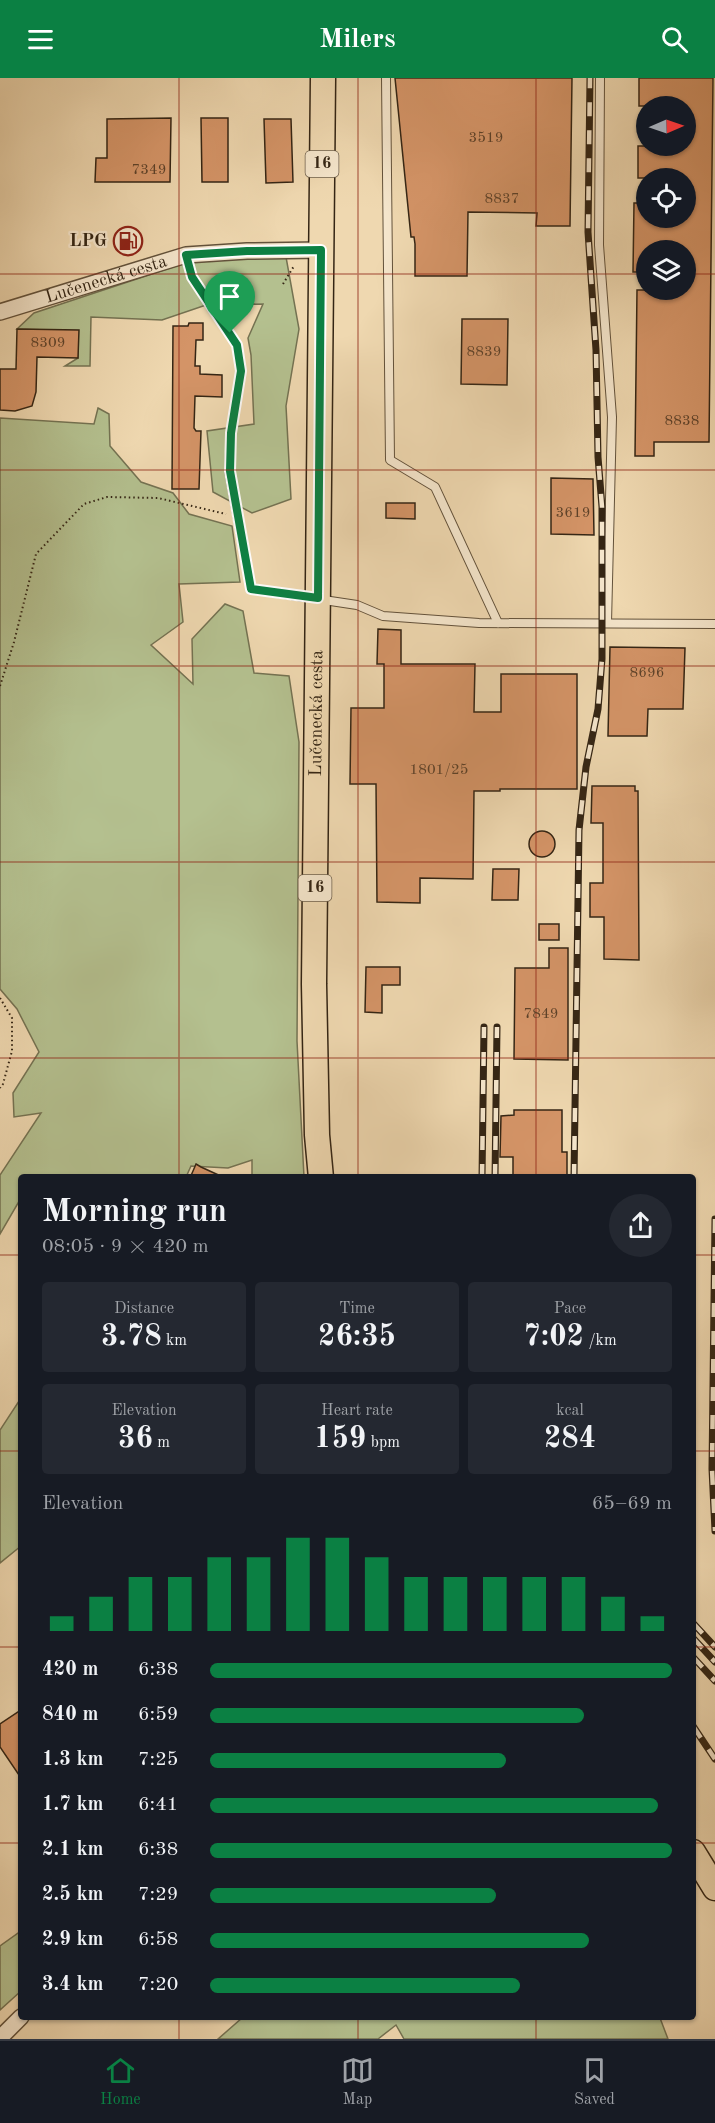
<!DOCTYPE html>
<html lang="en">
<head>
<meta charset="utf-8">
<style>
	:root { --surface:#171b24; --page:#242831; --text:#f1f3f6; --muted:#9ea1a6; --line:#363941; --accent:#0b8043 }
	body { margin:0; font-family:"Old Standard TT",serif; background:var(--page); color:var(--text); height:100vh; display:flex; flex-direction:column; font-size:22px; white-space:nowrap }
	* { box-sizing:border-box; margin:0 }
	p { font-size:20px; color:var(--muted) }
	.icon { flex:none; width:33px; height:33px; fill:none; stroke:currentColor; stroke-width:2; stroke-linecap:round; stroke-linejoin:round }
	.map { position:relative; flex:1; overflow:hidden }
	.sheet { position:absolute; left:18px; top:1096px; width:678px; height:846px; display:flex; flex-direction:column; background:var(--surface); border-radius:6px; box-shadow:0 2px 4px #0004 }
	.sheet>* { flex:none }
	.needle { width:39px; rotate:88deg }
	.tools { position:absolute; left:636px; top:18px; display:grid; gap:12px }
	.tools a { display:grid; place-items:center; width:60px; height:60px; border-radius:50%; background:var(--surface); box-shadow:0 2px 4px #0004; font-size:30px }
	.pin { position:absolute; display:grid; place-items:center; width:51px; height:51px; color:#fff; margin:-62px -26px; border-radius:50% 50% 50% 0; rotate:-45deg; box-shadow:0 0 6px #0007 }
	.pin .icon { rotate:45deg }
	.round { display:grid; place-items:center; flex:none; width:63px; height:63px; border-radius:32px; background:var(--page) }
	.overview { display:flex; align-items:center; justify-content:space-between; height:102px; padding:0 24px }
	h1 { font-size:33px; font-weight:800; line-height:45px }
	.metrics { display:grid; grid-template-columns:repeat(3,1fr); gap:9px; height:102px; padding:6px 24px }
	.metrics div { display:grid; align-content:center; border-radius:6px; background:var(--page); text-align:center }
	.metrics b { font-size:30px; font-weight:800 }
	.metrics small { font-size:16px; font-weight:400 }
	.metrics p { font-size:16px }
	.chart { height:168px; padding:12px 24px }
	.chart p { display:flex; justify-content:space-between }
	.chart svg { width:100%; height:108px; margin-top:6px; stroke:var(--accent); stroke-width:6 }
	ul { padding:0 24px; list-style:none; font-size:20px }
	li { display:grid; grid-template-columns:96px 72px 1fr; align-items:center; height:45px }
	li i { height:15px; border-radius:8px; background:var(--accent) }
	header { display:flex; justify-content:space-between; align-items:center; height:78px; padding:0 24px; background:var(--accent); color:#fff; font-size:27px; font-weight:800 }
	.dock { display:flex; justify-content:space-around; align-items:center; height:84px; border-top:2px solid var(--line); background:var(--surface); font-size:16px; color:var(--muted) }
	.dock a { display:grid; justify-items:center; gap:3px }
	.dock .active { color:var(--accent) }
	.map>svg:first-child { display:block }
	.green { fill:#b4c08f; stroke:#747252; stroke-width:1.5 }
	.building { fill:#d49467; stroke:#342514; stroke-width:1.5 }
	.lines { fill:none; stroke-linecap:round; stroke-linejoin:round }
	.service-casing { stroke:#63523b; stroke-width:10 }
	.minor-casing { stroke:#63523b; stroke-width:18 }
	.primary-casing { stroke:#342514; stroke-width:27 }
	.path { stroke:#342514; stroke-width:2; stroke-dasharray:1.5 3; stroke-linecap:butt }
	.service { stroke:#f5e6cc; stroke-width:8 }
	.minor { stroke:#f5e6cc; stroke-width:15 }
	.primary { stroke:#efd8b0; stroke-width:24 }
	.rail-casing { stroke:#342514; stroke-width:7 }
	.rail { stroke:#f5e6cc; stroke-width:4.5; stroke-dasharray:14; stroke-linecap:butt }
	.route-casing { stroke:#fff; stroke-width:12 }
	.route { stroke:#0b8043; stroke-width:8 }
	.grid { fill:none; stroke:#8f2418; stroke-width:1.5; stroke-opacity:0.55 }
	.labels { text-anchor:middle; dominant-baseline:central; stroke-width:4.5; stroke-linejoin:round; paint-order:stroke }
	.number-label { font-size:15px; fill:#5c4129 }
	.shield { fill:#f5e6cc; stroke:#6e5f4b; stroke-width:1.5 }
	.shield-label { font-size:16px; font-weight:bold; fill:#342514 }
	.poi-label { font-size:18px; font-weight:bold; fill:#342514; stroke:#f5e6cc; text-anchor:end }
	.street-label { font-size:18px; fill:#342514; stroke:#f5e6cc }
</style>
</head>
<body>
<header><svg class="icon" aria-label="menu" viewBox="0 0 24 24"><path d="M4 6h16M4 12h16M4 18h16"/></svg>Milers<svg class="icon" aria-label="search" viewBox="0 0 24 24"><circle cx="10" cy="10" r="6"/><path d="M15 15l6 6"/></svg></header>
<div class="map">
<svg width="715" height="1961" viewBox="0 0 715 1961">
	<rect width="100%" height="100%" fill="#efd8b0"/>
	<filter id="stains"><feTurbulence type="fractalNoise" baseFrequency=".00333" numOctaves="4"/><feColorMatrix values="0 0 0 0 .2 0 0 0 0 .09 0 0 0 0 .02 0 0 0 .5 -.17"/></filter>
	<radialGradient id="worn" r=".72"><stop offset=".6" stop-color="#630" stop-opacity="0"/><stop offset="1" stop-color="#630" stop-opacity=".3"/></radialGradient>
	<g class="green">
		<path d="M286,179L299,251L286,328L291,421L252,435L213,414L207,353L254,346L251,277L248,260L263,226L206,227L162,242L91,239L90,288H65L78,280V253L17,251L34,235L200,180Z"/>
		<path d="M98,330L109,336L110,368L141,404L173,415L189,436L232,448L240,504L179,506L183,544L151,567L193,606L192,561L225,526L243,533L254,595L289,598L299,664L297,963L304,1099H252V1082L228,1090L191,1088L186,1099L21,1100V1120L0,1156V1097L41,1035L14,1039L13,1015L39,974L17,931L0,911V340L94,346Z"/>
		<path d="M21,1320V1468L0,1485V1352Z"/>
		<path d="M21,1853V1913L0,1932V1868Z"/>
		<path d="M242,1940H660L668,1961H404L396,1947L378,1961H218Z"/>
	</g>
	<g class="building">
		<path d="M395,0H572L570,148H536L537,135L468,134L467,198H415V166L414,159H411Z"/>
		<path d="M639,0H713L709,364H654V378H635L637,212H686V172H646V194H633L634,125H646V140H686V100H638V68H686V28H639Z"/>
		<path d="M171,40L170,104H95L96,80H107V41Z"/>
		<path d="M201,40H228V104H202Z"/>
		<path d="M264,41H291L293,104L266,105Z"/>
		<path d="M462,241H508L507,307L461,306Z"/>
		<path d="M189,245H203V262H196L195,288H200V296L222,297V319L195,318L194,350L196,353H201L199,411H172L173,248H188Z"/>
		<path d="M17,251L79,252L78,280L37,279L36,314L32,328L15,333L0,332V291H16Z"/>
		<path d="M551,400L593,401L594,457L551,456Z"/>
		<path d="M386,425H415V441L386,440Z"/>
		<path d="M378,551L401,552V586H475L474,634H501V596H577V711H500V713H474L473,801L420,800V825L377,824L376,706H350L351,630H384V586H377Z"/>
		<path d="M610,569L685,570L683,631H648L647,658H608Z"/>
		<path d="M592,708H635V713H638L639,882L604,881V839H590V805H603V745H591Z"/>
		<circle cx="542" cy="766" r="13"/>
		<path d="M493,791H519L518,822H492Z"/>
		<rect x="539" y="846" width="20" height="16"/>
		<path d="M549,870H568V982L514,981L515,890H549Z"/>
		<path d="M366,889H400V907H382V935L365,934Z"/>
		<path d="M514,1032H562V1074H567V1100H513V1079H500L501,1038L514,1037Z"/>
		<path d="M196,1086L201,1089L225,1100H190Z"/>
		<path d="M21,1632V1700L0,1669V1646Z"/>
	</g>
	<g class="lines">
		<g class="service-casing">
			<g id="service">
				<path d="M386,0L390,382L435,409L498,545"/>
				<path d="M600,0L599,167L612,339L607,545"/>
				<path d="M186,177L192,199L237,267L241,293L231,355L229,393L251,511L357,527L383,538L479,545L715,546"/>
			</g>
		</g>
		<g class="minor-casing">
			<g id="minor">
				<path id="s1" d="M0,234L186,177L247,173L321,172"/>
				<path d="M0,1960L21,1939"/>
			</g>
		</g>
		<g class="primary-casing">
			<g id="primary">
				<path id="s2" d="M321,1100L317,1057L314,906L323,0"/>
				<path d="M693,1774L715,1810"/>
			</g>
		</g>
		<g class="path">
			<path d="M283,206L294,188"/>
			<path d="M0,608L14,564L36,476L84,426L107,419L158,420L226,436"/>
			<path d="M0,920L12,940V973L3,1006L0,1010"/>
		</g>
		<use href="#service" class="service"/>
		<use href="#minor" class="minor"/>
		<use href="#primary" class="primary"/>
		<g class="rail-casing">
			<g id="rail">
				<path d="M482,1100L484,949"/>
				<path d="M495,1100L497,949"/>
				<path d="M574,1100L579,752L586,689L598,631L602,581V429L598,379L596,272L588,154L590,0"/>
				<path d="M715,1141L712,1391L715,1453"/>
				<path d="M693,1545L715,1569"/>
				<path d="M693,1560L715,1584"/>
				<path d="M693,1579L715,1603"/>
				<path d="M693,1648L715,1681"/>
			</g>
		</g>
		<use href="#rail" class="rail"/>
	</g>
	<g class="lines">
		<g class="route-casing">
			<path id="route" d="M321,172L318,520L251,511L230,393L231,355L241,293L237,267L192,199L186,177L247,173Z"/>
		</g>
		<use href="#route" class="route"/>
	</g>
	<path class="grid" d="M179,0V1100M358,0V1100M536,0V1100M0,196H646M686,196H715M0,392H715M0,588H715M0,784H715M0,980H715M0,1177H21M693,1177H715M0,1373H21M693,1373H715M0,1569H21M693,1569H715M0,1765H21M693,1765H715M179,1940V1961M358,1940V1961M536,1940V1961"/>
	<defs>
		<g id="fuel-ring" transform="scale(1.5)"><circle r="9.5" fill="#f5e6cc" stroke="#8f2418" stroke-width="1.5"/><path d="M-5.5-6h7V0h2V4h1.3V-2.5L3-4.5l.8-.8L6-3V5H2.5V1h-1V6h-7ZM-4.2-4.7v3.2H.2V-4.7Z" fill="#8f2418"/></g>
	</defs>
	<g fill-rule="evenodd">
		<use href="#fuel-ring" x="128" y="163"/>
	</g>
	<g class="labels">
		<g class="number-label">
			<text x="486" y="60">3519</text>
			<text x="149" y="92">7349</text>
			<text x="502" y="121">8837</text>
			<text x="48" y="265">8309</text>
			<text x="484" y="274">8839</text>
			<text x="682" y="343">8838</text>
			<text x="573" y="435">3619</text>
			<text x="647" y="595">8696</text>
			<text x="439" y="692">1801/25</text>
			<text x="541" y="936">7849</text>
		</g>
		<g class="shield">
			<rect x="305.5" y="73" width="33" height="26" rx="4.5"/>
			<rect x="298.5" y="797" width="33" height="26" rx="4.5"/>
		</g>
		<g class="shield-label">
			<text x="322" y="86">16</text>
			<text x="315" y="810">16</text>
		</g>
		<g class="poi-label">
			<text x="107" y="163">LPG</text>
		</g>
		<g class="street-label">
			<text stroke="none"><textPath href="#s1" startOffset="111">Lučenecká cesta</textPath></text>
			<text stroke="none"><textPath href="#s2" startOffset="465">Lučenecká cesta</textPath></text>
		</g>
	</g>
	<rect width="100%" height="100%" filter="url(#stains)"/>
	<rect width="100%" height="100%" fill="url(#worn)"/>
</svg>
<div class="tools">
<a><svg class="needle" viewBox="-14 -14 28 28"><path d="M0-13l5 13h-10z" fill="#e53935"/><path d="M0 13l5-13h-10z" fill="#9ea1a6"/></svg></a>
<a><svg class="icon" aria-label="locate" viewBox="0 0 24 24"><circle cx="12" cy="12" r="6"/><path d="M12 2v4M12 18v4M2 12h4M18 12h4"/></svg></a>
<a><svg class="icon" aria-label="layers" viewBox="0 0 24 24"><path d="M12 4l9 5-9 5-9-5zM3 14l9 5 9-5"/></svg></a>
</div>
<div class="pin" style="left:230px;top:255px;background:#1e9e55"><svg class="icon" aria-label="arrive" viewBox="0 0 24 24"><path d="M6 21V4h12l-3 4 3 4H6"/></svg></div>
<section class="sheet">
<div class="overview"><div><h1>Morning run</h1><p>08:05 · 9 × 420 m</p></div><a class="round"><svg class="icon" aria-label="share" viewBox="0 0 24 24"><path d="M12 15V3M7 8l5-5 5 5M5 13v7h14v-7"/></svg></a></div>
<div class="metrics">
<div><p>Distance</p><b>3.78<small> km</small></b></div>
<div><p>Time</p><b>26:35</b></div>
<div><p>Pace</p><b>7:02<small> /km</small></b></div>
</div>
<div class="metrics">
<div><p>Elevation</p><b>36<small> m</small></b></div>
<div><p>Heart rate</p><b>159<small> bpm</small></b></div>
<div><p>kcal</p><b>284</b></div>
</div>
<div class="chart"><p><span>Elevation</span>65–69 m</p>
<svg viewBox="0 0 160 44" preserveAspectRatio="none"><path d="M5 44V38M15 44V30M25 44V22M35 44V22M45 44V14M55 44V14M65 44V6M75 44V6M85 44V14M95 44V22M105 44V22M115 44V22M125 44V22M135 44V22M145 44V30M155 44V38"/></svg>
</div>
<ul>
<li><b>420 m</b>6:38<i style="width:100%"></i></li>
<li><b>840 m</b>6:59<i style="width:81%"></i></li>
<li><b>1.3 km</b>7:25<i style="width:64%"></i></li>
<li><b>1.7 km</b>6:41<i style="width:97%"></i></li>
<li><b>2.1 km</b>6:38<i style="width:100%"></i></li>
<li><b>2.5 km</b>7:29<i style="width:62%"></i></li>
<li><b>2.9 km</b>6:58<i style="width:82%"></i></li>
<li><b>3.4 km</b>7:20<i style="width:67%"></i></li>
</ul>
</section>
</div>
<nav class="dock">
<a class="active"><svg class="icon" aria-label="home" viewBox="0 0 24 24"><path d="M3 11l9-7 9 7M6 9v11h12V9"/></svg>Home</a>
<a><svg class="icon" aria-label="map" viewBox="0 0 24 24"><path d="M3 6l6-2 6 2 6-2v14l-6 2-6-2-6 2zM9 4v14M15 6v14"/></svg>Map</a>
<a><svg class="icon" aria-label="saved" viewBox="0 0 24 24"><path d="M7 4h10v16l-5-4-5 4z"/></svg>Saved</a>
</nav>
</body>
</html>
